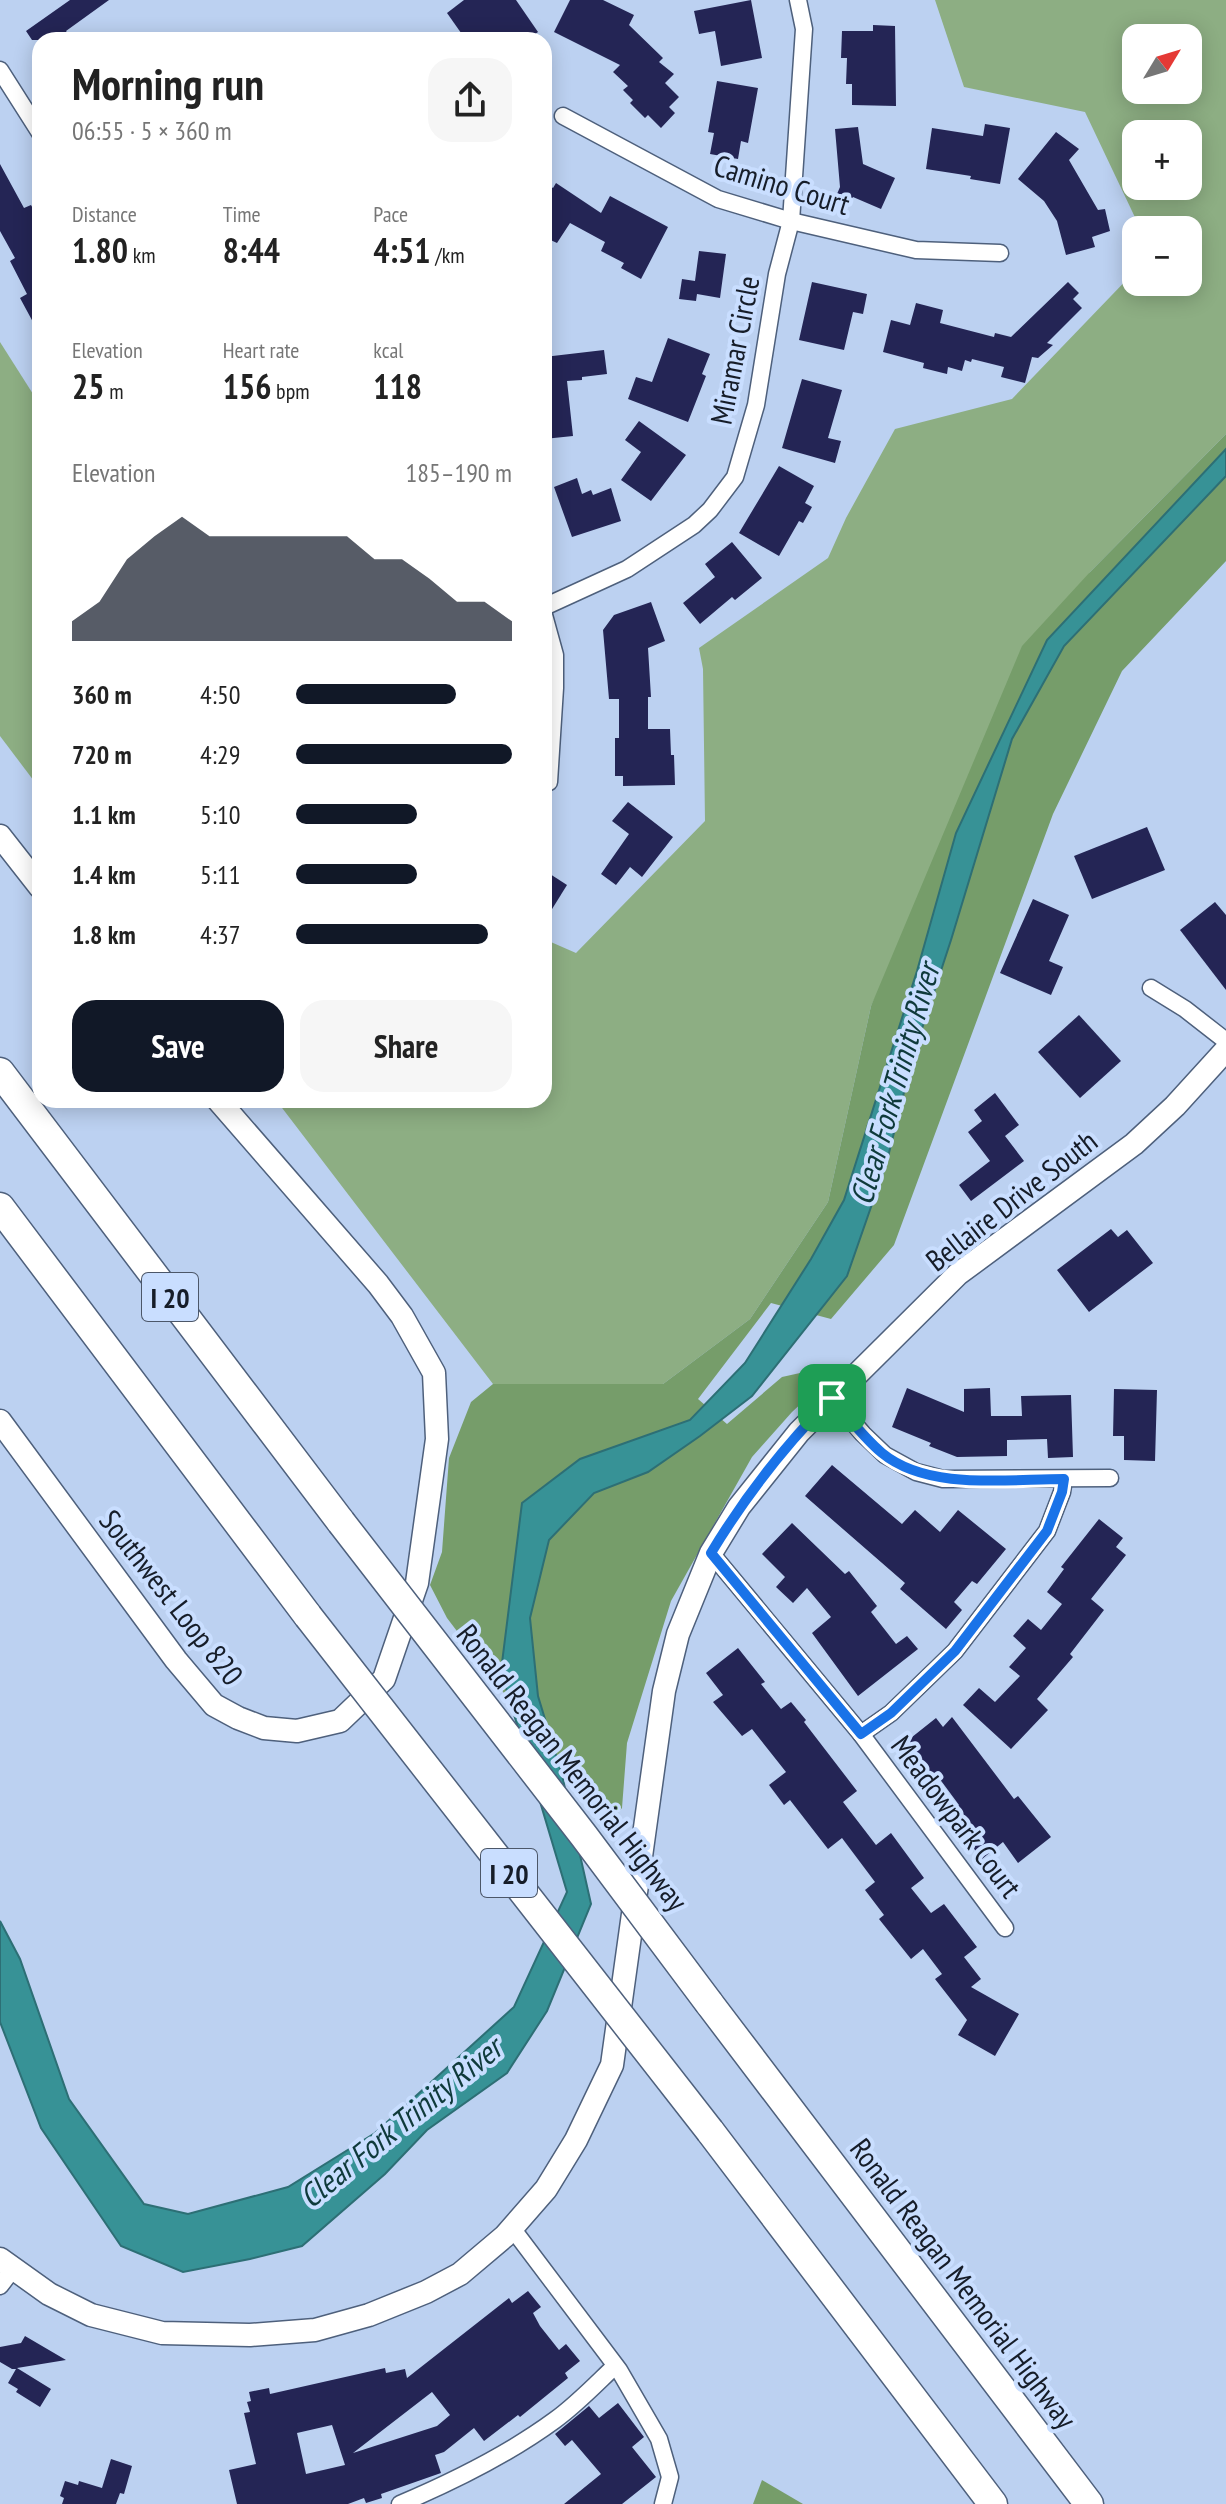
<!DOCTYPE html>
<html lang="en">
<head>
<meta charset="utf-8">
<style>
	:root { --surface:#fff; --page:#f6f6f6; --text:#222; --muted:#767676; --accent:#111827 }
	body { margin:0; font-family:"PT Sans Narrow",sans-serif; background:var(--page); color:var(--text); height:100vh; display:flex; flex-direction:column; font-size:30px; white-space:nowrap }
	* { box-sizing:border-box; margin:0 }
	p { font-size:26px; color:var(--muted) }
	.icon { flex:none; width:44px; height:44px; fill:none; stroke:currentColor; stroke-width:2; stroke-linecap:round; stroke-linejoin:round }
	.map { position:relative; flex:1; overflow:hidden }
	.panel { position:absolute; left:32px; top:32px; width:520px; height:1076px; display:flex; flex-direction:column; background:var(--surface); border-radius:24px; box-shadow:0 4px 20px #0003 }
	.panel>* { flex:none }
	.needle { width:52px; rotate:52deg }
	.fabs { position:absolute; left:1122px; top:24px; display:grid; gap:16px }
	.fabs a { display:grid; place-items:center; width:80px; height:80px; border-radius:16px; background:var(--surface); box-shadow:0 4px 20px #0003; font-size:40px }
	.pin { position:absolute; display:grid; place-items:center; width:68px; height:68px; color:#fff; margin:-34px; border-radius:16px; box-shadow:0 4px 12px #0006 }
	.round { display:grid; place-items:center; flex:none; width:84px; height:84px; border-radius:24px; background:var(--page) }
	.head { display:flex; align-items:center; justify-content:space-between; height:136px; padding:0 40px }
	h1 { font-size:44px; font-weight:800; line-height:60px }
	.figures { display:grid; grid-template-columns:repeat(3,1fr); gap:12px; height:136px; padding:8px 40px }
	.figures div { display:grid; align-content:center }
	.figures b { font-size:34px; font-weight:800 }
	.figures small { font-size:22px; font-weight:400 }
	.figures p { font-size:22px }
	.chart { height:224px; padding:16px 40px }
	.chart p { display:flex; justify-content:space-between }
	.chart svg { width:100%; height:144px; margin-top:8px; fill:var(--accent); opacity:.7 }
	.primary-button { display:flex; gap:16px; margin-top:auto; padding:16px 40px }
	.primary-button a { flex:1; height:92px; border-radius:24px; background:var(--accent); color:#fff; font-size:32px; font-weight:800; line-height:92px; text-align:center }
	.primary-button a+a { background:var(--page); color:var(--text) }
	ul { padding:0 40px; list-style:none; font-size:26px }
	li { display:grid; grid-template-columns:128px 96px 1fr; align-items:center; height:60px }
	li i { height:20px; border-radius:10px; background:var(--accent) }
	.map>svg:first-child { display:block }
	.green { fill:#8dae83; fill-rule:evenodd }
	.forest { fill:#769d6a }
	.water { fill:#379296; stroke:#2d6f75; stroke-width:2 }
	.building { fill:#242555; fill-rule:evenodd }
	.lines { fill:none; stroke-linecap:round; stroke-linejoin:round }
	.street-casing { stroke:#4e607c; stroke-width:19 }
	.secondary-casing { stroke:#4e607c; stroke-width:25 }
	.highway-casing { stroke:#4e607c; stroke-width:31 }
	.street { stroke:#fff; stroke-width:16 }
	.secondary { stroke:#fff; stroke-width:22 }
	.highway { stroke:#fff; stroke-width:28 }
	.highway-bridge-casing { stroke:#4e607c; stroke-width:31; stroke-linecap:butt }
	.highway-bridge { stroke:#fff; stroke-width:28 }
	.route-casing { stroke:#fff; stroke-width:16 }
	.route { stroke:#1a73e8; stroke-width:10 }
	.labels { text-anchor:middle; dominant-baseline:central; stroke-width:8; stroke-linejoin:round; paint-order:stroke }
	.shield { fill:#c9deff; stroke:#4c5769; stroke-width:2 }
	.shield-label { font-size:28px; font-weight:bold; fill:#161d29 }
	.street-label { font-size:30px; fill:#161d29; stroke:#c9deff }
	.water-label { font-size:32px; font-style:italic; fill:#0f3a3b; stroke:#c9deff }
</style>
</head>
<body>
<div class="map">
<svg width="1226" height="2504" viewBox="0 0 1226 2504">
	<rect width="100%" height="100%" fill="#bcd1f1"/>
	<g class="green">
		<path d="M935,0H1226V434L1090,572L871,1006L828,1202L750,1319L663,1384H493L276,1100H544V939L576,953L705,821L703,669L699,648L828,558L846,518L895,429L1012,399L1136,270V282H1188V230H1141L1085,112L964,87ZM1136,38H1188V90H1136ZM1136,134H1188V186H1136Z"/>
		<path d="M0,342L40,405V789L0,736Z"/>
	</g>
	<g class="forest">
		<path d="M1226,434V561L1122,671L1053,814L894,1245L831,1319L771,1303L698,1399L727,1424L782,1377L818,1369L825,1375L819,1387L792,1412L752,1457L671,1601L627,1743L622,1808L609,1823L585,1800L447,1618L430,1585L442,1552L449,1458L471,1402L493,1384H663L750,1319L828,1202L871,1006L1022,646L1090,572Z"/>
		<path d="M762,2480L803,2504H753Z"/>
	</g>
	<path class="water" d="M1226,449V476L1064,646L1012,739L951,940L913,1056L887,1161L847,1276L752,1396L700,1436L648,1472L594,1493L549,1540L530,1618L538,1696L562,1775L591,1904L547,2011L507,2073L427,2130L385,2174L302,2246L250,2259L183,2272L121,2246L41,2128L0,2022V1921L20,1959L69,2099L144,2204L188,2214L288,2187L375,2133L514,2007L567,1892L501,1671L522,1503L580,1459L690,1420L745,1363L811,1259L844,1200L917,971L956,833L1047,640Z"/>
	<g class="building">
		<path d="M70,0H109L66,31L72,40H32L26,31Z"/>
		<path d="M464,0H516L538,32L527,40H466L447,13Z"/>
		<path d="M570,0H603L634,15L629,25L663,58L659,62L674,74L665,83L679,97L669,107L675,113L661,128L648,115L645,118L630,103L633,100L623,90L628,86L613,72L620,65L554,32Z"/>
		<path d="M751,0L762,58L721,66L715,31L699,34L694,11Z"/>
		<path d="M873,25L895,26L896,106L852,105V84H846L847,58H841L842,31H873Z"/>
		<path d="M717,81L758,88L748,143L741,141L738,159L710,154L714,133L708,132Z"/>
		<path d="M985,124L1010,128L1000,184L970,179L971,176L926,169L932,128L983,136Z"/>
		<path d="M858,127L863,164L895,178L881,209L853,197L851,200L837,194L840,187L835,129Z"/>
		<path d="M1056,132L1079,149L1069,160L1098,210L1105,209L1110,231L1092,237L1095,247L1066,255L1057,221L1044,201L1018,179Z"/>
		<path d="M0,164L24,208L31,205L40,221V335L20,298L27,294L10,261L15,258L0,231Z"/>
		<path d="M544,182L553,188L556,183L601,213L610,196L668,227L641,279L621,268L624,263L601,251L605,242L570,223L557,243L544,237Z"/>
		<path d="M699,251L726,254L720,298L697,294L696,301L679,299L682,279L695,281Z"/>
		<path d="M812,282L867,294L863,314L853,312L844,350L799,340Z"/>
		<path d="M1068,282L1079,293L1073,299L1082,308L1047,343L1053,345L1038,358L1032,357L1025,383L1001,377L1004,367L972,359L971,362L965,360L962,371L948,367L947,374L923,368L924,363L883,352L891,320L910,325L916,303L943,310L940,323L994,337L995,333L1011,337Z"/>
		<path d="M668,338L710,354L702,374L706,376L688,422L628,399L636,377L652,382Z"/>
		<path d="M604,350L607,374L582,377V380L567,381L573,436L544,439V357Z"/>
		<path d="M802,379L842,390L828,438L841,441L835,463L782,448Z"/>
		<path d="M639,421L686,455L651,501L621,480L641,452L625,440Z"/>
		<path d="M779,466L814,486L805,503L812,507L803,523L799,521L779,556L739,533Z"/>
		<path d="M577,478L582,494L591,490L593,495L611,488L621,521L572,537L554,487Z"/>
		<path d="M732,542L762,578L735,600L732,597L700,624L683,603L715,577L705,564Z"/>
		<path d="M651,602L665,641L648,648L651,697H648V729H670L671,755H674L675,785L623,786V776H615V738H619V699H609L603,630L614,615Z"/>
		<path d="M628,802L673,837L642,877L630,867L616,885L601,874L629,834L612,821Z"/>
		<path d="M1147,827L1165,870L1092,899L1074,856Z"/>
		<path d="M550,874L567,885L544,922V883Z"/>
		<path d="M1033,899L1069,915L1049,961L1063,967L1051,995L1000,973Z"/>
		<path d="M1215,902L1226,915V990L1180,930Z"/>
		<path d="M1079,1015L1121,1061L1080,1098L1038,1052Z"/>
		<path d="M995,1093L1019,1125L1005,1136L1024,1161L971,1201L959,1185L990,1161L968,1132L982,1121L974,1110Z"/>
		<path d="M1111,1229L1118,1237L1127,1230L1153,1263L1089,1312L1057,1270Z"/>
		<path d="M907,1388L964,1412V1389L990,1388L991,1416H1022L1021,1396L1071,1395L1073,1457L1048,1458L1047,1439L1007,1440V1456L957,1457L929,1446L931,1443L892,1427Z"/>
		<path d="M1114,1389L1157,1390L1155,1461L1124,1460V1436H1113Z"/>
		<path d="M832,1465L902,1524L915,1510L940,1532L958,1510L1006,1549L977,1584L972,1581L954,1602L962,1610L946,1629L900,1589L905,1583L805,1496Z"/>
		<path d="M1099,1519L1123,1538L1116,1547L1126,1555L1091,1599L1104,1610L1070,1654L1073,1657L1037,1699L1048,1710L1011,1749L963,1705L979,1688L995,1702L1020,1676L1009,1667L1026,1648L1013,1636L1028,1619L1041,1630L1062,1604L1047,1592L1064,1569L1061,1567Z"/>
		<path d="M792,1523L845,1574L849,1571L877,1606L871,1612L896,1644L907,1636L918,1649L858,1696L812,1633L831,1617L807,1588L793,1603L776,1587L785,1577L762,1554Z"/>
		<path d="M738,1648L765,1682L761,1684L781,1709L791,1702L806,1720L804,1722L857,1791L843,1802L876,1845L891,1833L924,1878L911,1888L931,1913L944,1904L977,1947L964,1957L981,1979L971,1987L1019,2014L995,2056L958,2035L967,2020L935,1979L942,1974L923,1949L911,1959L879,1919L884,1915L865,1890L875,1882L842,1838L828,1849L790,1800L784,1805L769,1785L786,1772L752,1729L742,1736L713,1702L723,1695L706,1673Z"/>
		<path d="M952,1717L1014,1799L1018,1796L1051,1837L1018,1863L1003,1842L982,1859L947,1814L959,1805L939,1778L927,1787L897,1749L936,1718L943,1727Z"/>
		<path d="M528,2291L541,2307L533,2313L540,2326L559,2350L566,2344L580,2361L565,2373L568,2378L520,2417L518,2415L484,2441L474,2428L444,2452L435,2455L441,2473L381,2494L382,2498L366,2503L364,2498L348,2504H237L229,2470L256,2464L244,2413L250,2412L247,2402L251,2401L249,2392L269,2388L270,2394L385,2368L386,2373L405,2369L407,2378L509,2298L512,2303ZM432,2392L450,2415L437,2426L353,2453ZM332,2425L345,2465L306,2474L297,2433Z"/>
		<path d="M25,2336L66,2360L17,2368L51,2389L40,2407L16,2392L18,2389L8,2383L16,2369H12L0,2362V2347L21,2343Z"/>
		<path d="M618,2403L644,2437L632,2447L656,2477L622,2504H564L601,2474L572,2440L565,2446L555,2434L589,2406L599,2418Z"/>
		<path d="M111,2459L132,2466L124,2494L120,2493L116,2504H62L64,2498L60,2496L65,2481L78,2485L79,2481L102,2488Z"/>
	</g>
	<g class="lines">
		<g class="street-casing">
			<g id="street">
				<path d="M0,70L40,133"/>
				<path d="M563,116L718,199L791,221L916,250L1000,253"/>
				<path d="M544,607L627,569L694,525L710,510L735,477L756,405L777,274L791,221L804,29L798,0"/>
				<path d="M544,615L555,655V688L549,782"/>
				<path d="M1151,988L1185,1009L1226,1041"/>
				<path d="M832,1398L863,1434L885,1455L916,1472L943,1479L1110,1478"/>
				<path d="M711,1553L861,1734L1005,1928"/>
				<path d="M861,1734L891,1713L955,1651L1047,1531L1062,1492L1064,1479"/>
				<path d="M512,2228L619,2370L659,2439L670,2477L663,2504"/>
				<path d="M0,2286L13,2269"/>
				<path d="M400,2504C452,2482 510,2453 555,2420C576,2405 596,2384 615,2366"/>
			</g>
		</g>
		<g class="secondary-casing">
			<g id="secondary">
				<path d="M0,836L40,887"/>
				<path d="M0,1421L176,1660L214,1705L238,1718L264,1728L297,1731L340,1721L384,1679L417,1583L437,1439L434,1373L402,1316L378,1284L218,1100"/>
				<path d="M0,2259L49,2294L91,2315L162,2333L250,2335L315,2330L369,2315L426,2292L460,2274L505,2236L546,2189L576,2140L612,2065L664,1691L678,1634L711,1553L739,1507L799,1432L958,1274L1134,1144L1175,1106L1226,1050"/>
			</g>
		</g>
		<g class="highway-casing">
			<g id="highway">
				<path d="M0,1072L341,1522"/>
				<path d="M0,1207L308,1616"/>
				<path d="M709,2003L1089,2504"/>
				<path d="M710,2131L993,2504"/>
			</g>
		</g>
		<use href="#street" class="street"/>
		<use href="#secondary" class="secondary"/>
		<use href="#highway" class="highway"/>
		<g class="highway-bridge-casing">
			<g id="highway-bridge">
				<path d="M341,1522L584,1836L709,2003"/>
				<path d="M308,1616L710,2131"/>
			</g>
		</g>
		<use href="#highway-bridge" class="highway-bridge"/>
	</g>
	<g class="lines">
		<g class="route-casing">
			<path id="route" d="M832,1398C848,1417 863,1437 882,1453C928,1491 1008,1479 1064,1479L1062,1492L1047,1531L955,1651L891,1713L861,1734L711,1553C746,1495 785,1445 832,1398Z"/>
		</g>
		<use href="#route" class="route"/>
	</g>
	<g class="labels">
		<g class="shield">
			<rect x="142" y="1273" width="56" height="48" rx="6"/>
			<rect x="481" y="1849" width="56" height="48" rx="6"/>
		</g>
		<g class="shield-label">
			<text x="170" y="1297">I 20</text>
			<text x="509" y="1873">I 20</text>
		</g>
		<g class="street-label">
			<text transform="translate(782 184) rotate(17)">Camino Court</text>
			<text transform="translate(734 350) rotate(-79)">Miramar Circle</text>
			<text transform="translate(1011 1200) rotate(-38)">Bellaire Drive South</text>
			<text transform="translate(172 1597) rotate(52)">Southwest Loop 820</text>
			<text transform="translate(573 1767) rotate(52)">Ronald Reagan Memorial Highway</text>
			<text transform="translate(957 1816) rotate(53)">Meadowpark Court</text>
			<text transform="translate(964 2283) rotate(53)">Ronald Reagan Memorial Highway</text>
		</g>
		<g class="water-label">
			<text transform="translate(894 1084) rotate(-74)">Clear Fork Trinity River</text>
			<text transform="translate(400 2122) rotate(-39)">Clear Fork Trinity River</text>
		</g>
	</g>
</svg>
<div class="fabs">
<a><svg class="needle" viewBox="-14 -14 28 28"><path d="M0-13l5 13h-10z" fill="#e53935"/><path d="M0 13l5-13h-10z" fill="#767676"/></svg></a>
<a>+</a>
<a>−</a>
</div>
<div class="pin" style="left:832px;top:1398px;background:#1e9e55"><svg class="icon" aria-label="arrive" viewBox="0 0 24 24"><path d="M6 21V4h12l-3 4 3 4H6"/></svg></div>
<section class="panel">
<div class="head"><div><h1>Morning run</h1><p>06:55 · 5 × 360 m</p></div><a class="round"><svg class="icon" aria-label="share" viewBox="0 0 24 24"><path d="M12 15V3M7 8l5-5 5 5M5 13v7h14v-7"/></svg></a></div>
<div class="figures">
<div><p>Distance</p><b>1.80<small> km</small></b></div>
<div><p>Time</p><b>8:44</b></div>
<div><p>Pace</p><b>4:51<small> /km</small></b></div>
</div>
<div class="figures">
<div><p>Elevation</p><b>25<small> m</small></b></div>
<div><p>Heart rate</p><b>156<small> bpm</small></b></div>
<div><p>kcal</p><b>118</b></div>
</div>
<div class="chart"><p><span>Elevation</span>185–190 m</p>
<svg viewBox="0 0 160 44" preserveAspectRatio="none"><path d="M0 44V38L10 32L20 19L30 12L40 6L50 12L60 12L70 12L80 12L90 12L100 12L110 19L120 19L130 25L140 32L150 32L160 38V44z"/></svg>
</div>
<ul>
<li><b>360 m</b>4:50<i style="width:74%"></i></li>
<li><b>720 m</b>4:29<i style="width:100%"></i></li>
<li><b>1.1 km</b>5:10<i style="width:56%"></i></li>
<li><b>1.4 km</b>5:11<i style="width:56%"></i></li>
<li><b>1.8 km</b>4:37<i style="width:89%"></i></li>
</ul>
<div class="primary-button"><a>Save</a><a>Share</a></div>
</section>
</div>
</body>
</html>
